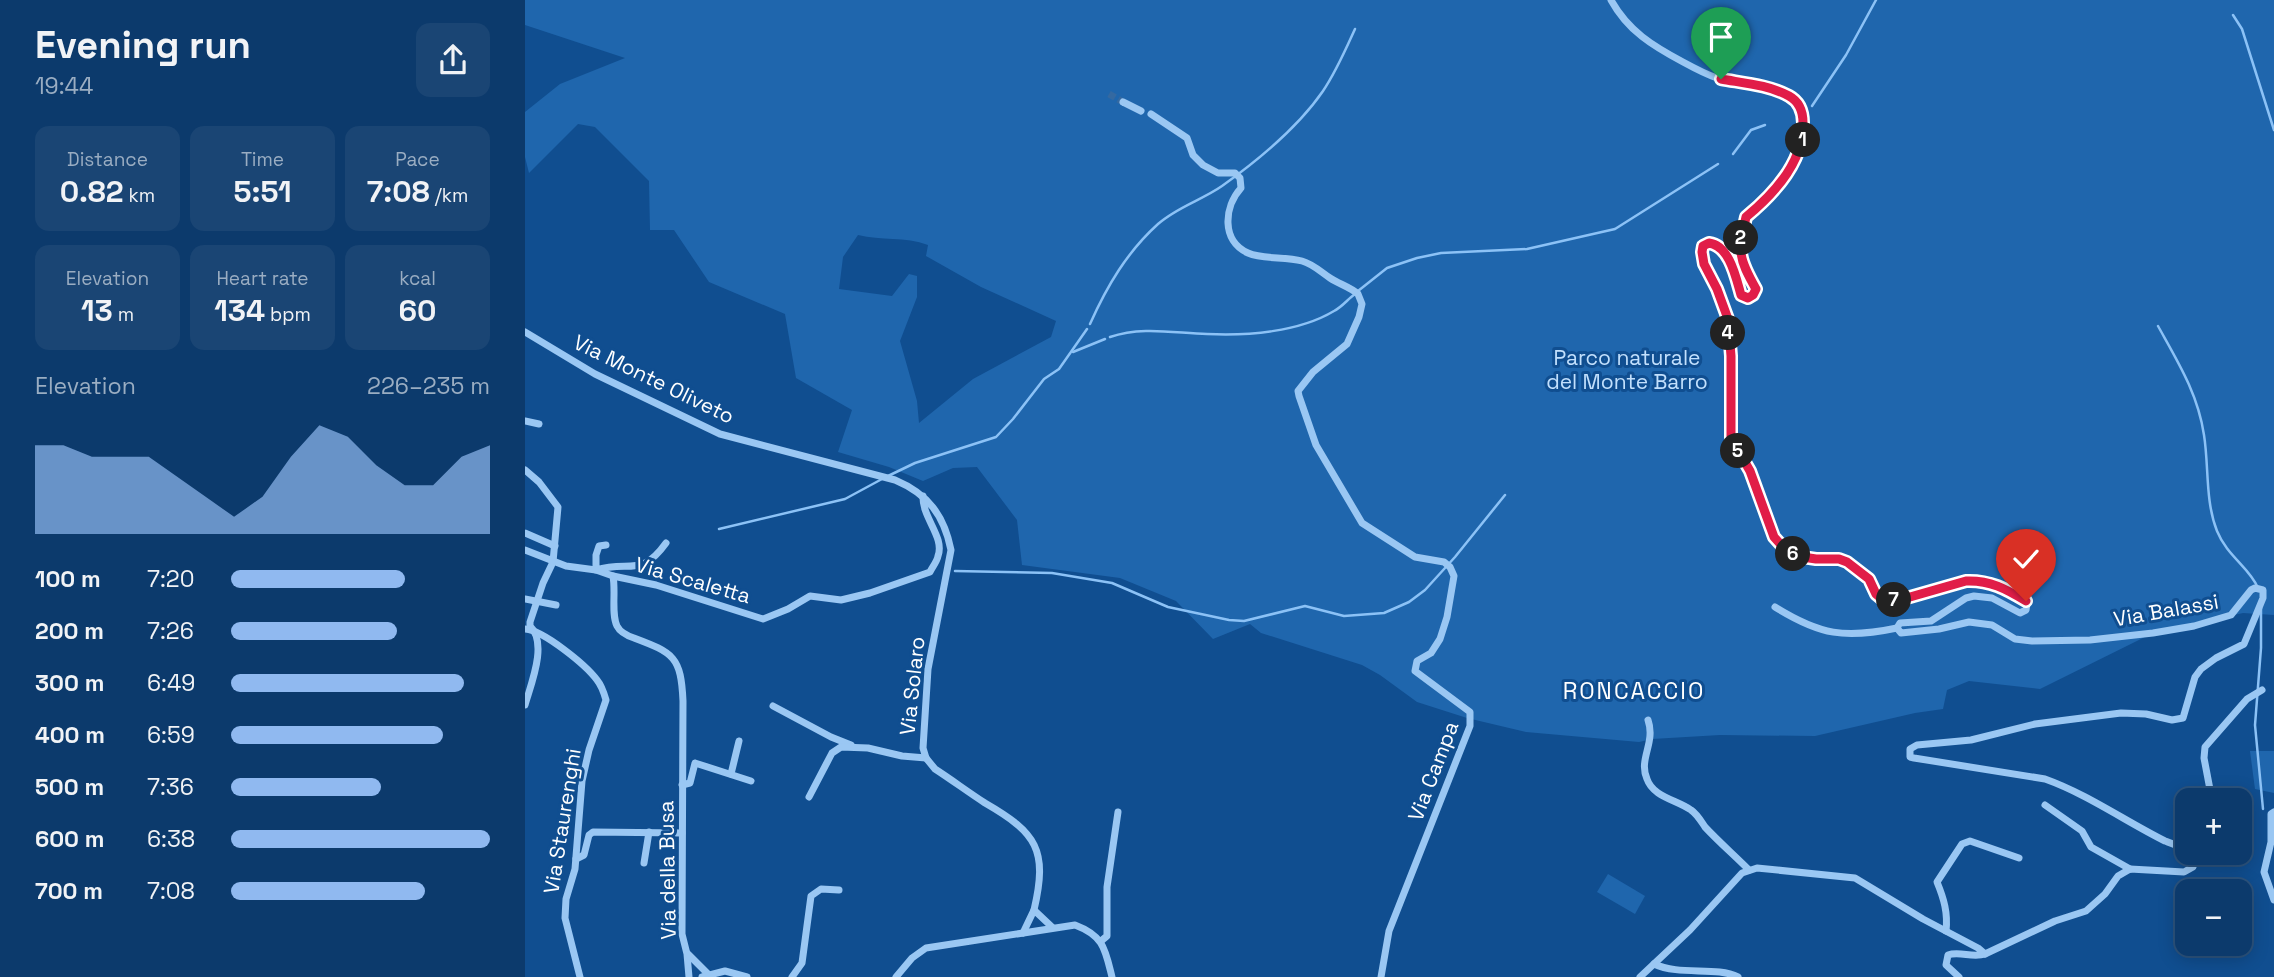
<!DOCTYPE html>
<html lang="en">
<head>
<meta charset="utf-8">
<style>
	:root { --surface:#0c3a6c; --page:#1a4574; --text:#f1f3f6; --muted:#9aadc2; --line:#2c547f; --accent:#90b9f0 }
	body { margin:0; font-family:"Space Grotesk",sans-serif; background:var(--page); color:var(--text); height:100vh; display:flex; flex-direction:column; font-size:26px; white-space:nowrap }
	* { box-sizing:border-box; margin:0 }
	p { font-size:23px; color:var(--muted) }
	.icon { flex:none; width:38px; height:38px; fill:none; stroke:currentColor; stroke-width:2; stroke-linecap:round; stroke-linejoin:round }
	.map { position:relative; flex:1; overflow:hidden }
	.sheet { display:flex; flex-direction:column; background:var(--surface); width:525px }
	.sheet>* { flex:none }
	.tools { position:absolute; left:1650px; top:788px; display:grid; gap:14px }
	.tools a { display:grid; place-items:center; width:77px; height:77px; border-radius:14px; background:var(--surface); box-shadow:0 4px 18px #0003,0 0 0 2px var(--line); font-size:35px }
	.pin { position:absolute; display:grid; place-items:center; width:60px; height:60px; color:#fff; margin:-72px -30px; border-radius:50% 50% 50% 0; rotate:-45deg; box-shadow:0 0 7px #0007 }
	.pin .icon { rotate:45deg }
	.km { position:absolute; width:35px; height:35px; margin:-18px; border-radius:50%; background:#222; color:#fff; font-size:19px; line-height:35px; text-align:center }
	.round { display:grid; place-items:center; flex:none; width:74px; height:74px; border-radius:14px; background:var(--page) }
	.overview { display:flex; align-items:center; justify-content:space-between; height:119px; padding:0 35px }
	h1 { font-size:38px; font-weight:800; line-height:52px }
	.stats { display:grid; grid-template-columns:repeat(3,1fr); gap:10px; height:119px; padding:7px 35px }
	.stats div { display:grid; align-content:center; border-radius:14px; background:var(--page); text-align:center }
	.stats b { font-size:30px; font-weight:800 }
	.stats small { font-size:19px; font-weight:400 }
	.stats p { font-size:19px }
	.chart { height:196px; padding:14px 35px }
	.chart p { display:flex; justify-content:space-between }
	.chart svg { width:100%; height:126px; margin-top:7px; fill:var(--accent); opacity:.7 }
	ul { padding:0 35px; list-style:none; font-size:23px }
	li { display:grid; grid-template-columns:112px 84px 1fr; align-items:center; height:52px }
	li i { height:18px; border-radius:9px; background:var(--accent) }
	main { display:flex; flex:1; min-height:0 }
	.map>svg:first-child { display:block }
	.green { fill:#1f66ad; fill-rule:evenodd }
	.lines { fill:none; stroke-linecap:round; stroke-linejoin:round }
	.stream { stroke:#8cc2f6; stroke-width:2.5 }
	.street-tunnel { stroke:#3469a1; stroke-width:7; stroke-dasharray:7 3.5; stroke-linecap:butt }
	.street { stroke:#9ac7f3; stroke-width:7 }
	.route-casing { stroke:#fff; stroke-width:14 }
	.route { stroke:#e11d48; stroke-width:9 }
	.labels { text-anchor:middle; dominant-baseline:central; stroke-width:6; stroke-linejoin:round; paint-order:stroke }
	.park-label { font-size:21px; fill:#c2e0fd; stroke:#104e90 }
	.street-label { font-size:21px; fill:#fff; stroke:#104e90 }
	.neighbourhood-label { font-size:23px; letter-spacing:2px; fill:#fff; stroke:#104e90 }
</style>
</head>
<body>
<main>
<section class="sheet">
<div class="overview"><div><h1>Evening run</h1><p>19:44</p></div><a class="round"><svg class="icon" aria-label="share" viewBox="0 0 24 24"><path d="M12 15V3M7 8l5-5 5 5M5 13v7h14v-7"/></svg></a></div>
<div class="stats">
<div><p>Distance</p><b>0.82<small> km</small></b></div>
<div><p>Time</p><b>5:51</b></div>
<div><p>Pace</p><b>7:08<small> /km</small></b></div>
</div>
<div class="stats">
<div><p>Elevation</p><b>13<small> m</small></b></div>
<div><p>Heart rate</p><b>134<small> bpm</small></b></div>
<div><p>kcal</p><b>60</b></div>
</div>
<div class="chart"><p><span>Elevation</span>226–235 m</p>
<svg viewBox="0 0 160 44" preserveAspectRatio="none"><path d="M0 44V13L10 13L20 17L30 17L40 17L50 24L60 31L70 38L80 31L90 17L100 6L110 10L120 20L130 27L140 27L150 17L160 13V44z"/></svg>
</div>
<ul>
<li><b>100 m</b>7:20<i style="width:67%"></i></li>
<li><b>200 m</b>7:26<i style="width:64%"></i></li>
<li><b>300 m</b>6:49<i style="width:90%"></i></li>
<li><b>400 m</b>6:59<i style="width:82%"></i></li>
<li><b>500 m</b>7:36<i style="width:58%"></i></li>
<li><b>600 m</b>6:38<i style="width:100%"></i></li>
<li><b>700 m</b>7:08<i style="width:75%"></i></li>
</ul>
</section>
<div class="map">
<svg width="1749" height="977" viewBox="0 0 1749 977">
	<rect width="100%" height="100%" fill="#104e90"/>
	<g class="green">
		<path d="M0,0H1749V615L1718,613L1628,633L1515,689L1444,681L1422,690L1418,709L1390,713L1290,736L1195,735L1127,739L1114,742L1001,732L942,718L892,702L855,675L837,665L736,633L725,624L688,639L651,601L595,578L497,565L492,520L452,467L428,468L398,481L364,467L313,452L327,410L271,378L260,314L184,282L149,230H125L124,181L70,127L53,124L4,173L0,157V112L35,84L100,58L0,25ZM333,235C356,241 380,236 403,245L401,256L456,287L531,321L526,337L448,379L394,423L392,401L375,341L392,297V276L384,274L367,296L314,289L318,257Z"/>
		<path d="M1725,751H1749V793L1730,789Z"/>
		<path d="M1083,874L1120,896L1110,914L1072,892Z"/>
	</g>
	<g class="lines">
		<g class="stream">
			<path d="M1708,15L1717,29L1749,130"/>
			<path d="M1287,106L1321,55L1351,0"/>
			<path d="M1208,154L1226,130L1240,125"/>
			<path d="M833,291L862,268L892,258L916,253L1002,249L1090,229L1193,164"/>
			<path d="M565,324C582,286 602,252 633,224C652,207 677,200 697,186C732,161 774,126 798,91C811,72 820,51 830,29"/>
			<path d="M1633,326C1653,362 1673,394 1679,435C1684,466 1680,501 1692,531C1702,556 1725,568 1733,588"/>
			<path d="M585,337C617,326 649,333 682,334C722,336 774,332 809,311C817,307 823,299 830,294"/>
			<path d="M548,352L580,339"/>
			<path d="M363,476L390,463L471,437L488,419L519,379L534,369L562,329"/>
			<path d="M194,529L320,499L357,479"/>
			<path d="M430,571L527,573L587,583L643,607L704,620L719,621L780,606L819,616L859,613L884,602L900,590L930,557L980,495"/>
			<path d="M1736,608V648L1730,725L1738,809"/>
		</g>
		<path class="street-tunnel" d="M584,94L598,102"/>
		<g class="street">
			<path d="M1086,0C1103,31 1128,46 1158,62C1169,68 1180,74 1192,78C1219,86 1260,82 1276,109C1278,119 1280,132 1278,142C1270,171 1243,199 1221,217C1213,252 1212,257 1231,289L1228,295L1223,298L1216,295C1211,278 1205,246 1184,243L1178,246L1177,252L1179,264L1192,289L1203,319L1206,356V437L1225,471L1249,537L1259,548L1271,556L1291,559H1314L1322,562L1344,579L1351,594L1357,599H1378L1441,581L1452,580L1477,587L1502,603L1501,610L1495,613L1467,598L1449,596L1441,598L1406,621L1375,623L1372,628L1376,633L1414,629L1444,622L1467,625L1490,639L1507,641L1565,640L1628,633L1669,626L1706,615L1726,590L1730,588L1738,590V598L1719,644L1691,658L1676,669L1670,677L1658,718L1647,720L1621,714L1596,713L1510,724L1446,740L1392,745L1385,749V757L1389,758L1520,779C1562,794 1600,821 1640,841C1648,844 1663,849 1668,856C1670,860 1669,863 1668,867L1659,872L1605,869L1593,876L1580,894L1561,911L1530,921L1460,954C1448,958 1434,951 1423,955L1421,965L1434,977"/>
			<path d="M598,102L616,111"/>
			<path d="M626,114L662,138L668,155L678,165L693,173H710L715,178L716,188C699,207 696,241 723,253C739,260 760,256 777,261C788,264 796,272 805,278C814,284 825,287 833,294L837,304L834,317L822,344L788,372L773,391L774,396L791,445L837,523L890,557L919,562L925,567L929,576L922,617L915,639L906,653L892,661L890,671L945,712V726L864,931L856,977"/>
			<path d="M0,332L70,374L195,434L370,480C403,494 419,515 426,550L403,669L398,748L401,758L410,769C427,780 443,792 460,803C512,833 523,850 509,910"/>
			<path d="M0,421L14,424"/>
			<path d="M0,470L14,482L33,507L28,562L18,583L5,622V626C23,643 6,684 0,705"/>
			<path d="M0,533L30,546"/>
			<path d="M81,545L74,546L71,555V570C105,560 116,578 141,543"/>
			<path d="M0,550L41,566L71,570L88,576L131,585L238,619L263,609L285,596L316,600L345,593L405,572C407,567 412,562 413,556C420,537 397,518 398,496"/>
			<path d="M88,576C91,591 86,614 92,626C95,632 103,636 109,638C149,653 156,657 158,701L157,934L162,954L164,977"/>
			<path d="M0,599L31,605"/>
			<path d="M1250,607C1295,635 1320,639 1372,628"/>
			<path d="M0,629C18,630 61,665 72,680C77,686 79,693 81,700L64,750L57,781L50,869L41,899L40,918L55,977"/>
			<path d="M248,706L306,737L326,745"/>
			<path d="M1123,720C1131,743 1113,759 1122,779C1128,797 1152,800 1166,810C1172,814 1176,821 1180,827C1194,842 1209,855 1224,870"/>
			<path d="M206,774L214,741"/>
			<path d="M157,785L165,783L170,763L226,781"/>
			<path d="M284,797L307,753L316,747L343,748L377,756L401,758"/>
			<path d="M1687,800L1679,758L1680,747L1722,699L1737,690"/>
			<path d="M1520,805L1557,831L1566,847L1605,869"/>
			<path d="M1749,812L1746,814V842L1739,872L1749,900"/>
			<path d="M51,859L59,855L64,835L68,832L157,833"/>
			<path d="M119,863L124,832"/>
			<path d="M1421,931C1423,913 1419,899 1412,882L1437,844L1445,841L1494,858"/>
			<path d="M498,933L509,910L527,927"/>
			<path d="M576,941L582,936V887L593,812"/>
			<path d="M163,954L184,975"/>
			<path d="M1129,964C1155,976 1191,966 1213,977"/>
			<path d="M177,977L200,971L222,977"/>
			<path d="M267,977L277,963L286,896L296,889L314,890"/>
			<path d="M371,977L387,958L401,948L550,925C579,936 580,949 587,977"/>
			<path d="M1115,977L1165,930L1217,873L1232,868L1330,878L1398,919L1453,948L1460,954"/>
		</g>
	</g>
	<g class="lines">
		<g class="route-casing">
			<path id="route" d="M1196,79C1218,83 1244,85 1264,96C1275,102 1278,112 1278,123C1279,161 1249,194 1221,217C1213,253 1213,257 1231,289L1228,295L1223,298L1216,295C1211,278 1205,246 1184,243L1178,246L1177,252L1179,264L1192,289L1203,319L1206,356V438L1225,471L1249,537L1259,548L1271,556L1291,559H1314L1322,562L1344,579L1351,594L1357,599H1378L1441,581C1465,580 1481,589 1501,601"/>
		</g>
		<use href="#route" class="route"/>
	</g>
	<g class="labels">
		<g class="park-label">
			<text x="1102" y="357">Parco naturale<tspan x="1102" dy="24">del Monte Barro</tspan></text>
		</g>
		<g class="street-label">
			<text transform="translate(129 379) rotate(26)">Via Monte Oliveto</text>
			<text transform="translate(168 580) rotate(16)">Via Scaletta</text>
			<text transform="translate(1641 610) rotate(-10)">Via Balassi</text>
			<text transform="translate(387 686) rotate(-84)">Via Solaro</text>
			<text transform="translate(908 771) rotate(-69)">Via Campa</text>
			<text transform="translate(37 821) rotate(-81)">Via Staurenghi</text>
			<text transform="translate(142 870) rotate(-91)">Via della Busa</text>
		</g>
		<g class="neighbourhood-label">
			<text x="1109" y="691">RONCACCIO</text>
		</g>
	</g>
</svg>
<div class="tools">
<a>+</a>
<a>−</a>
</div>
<div class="pin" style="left:1196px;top:79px;background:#1e9e55"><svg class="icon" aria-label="arrive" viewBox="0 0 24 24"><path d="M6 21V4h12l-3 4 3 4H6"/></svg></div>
<div class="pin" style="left:1501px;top:601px;background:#d93025"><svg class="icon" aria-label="check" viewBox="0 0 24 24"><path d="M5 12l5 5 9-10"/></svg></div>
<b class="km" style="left:1278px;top:140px">1</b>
<b class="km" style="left:1216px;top:238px">2</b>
<b class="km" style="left:1203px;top:333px">4</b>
<b class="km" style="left:1213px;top:451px">5</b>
<b class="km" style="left:1268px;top:554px">6</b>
<b class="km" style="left:1369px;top:600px">7</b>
</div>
</main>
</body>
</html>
